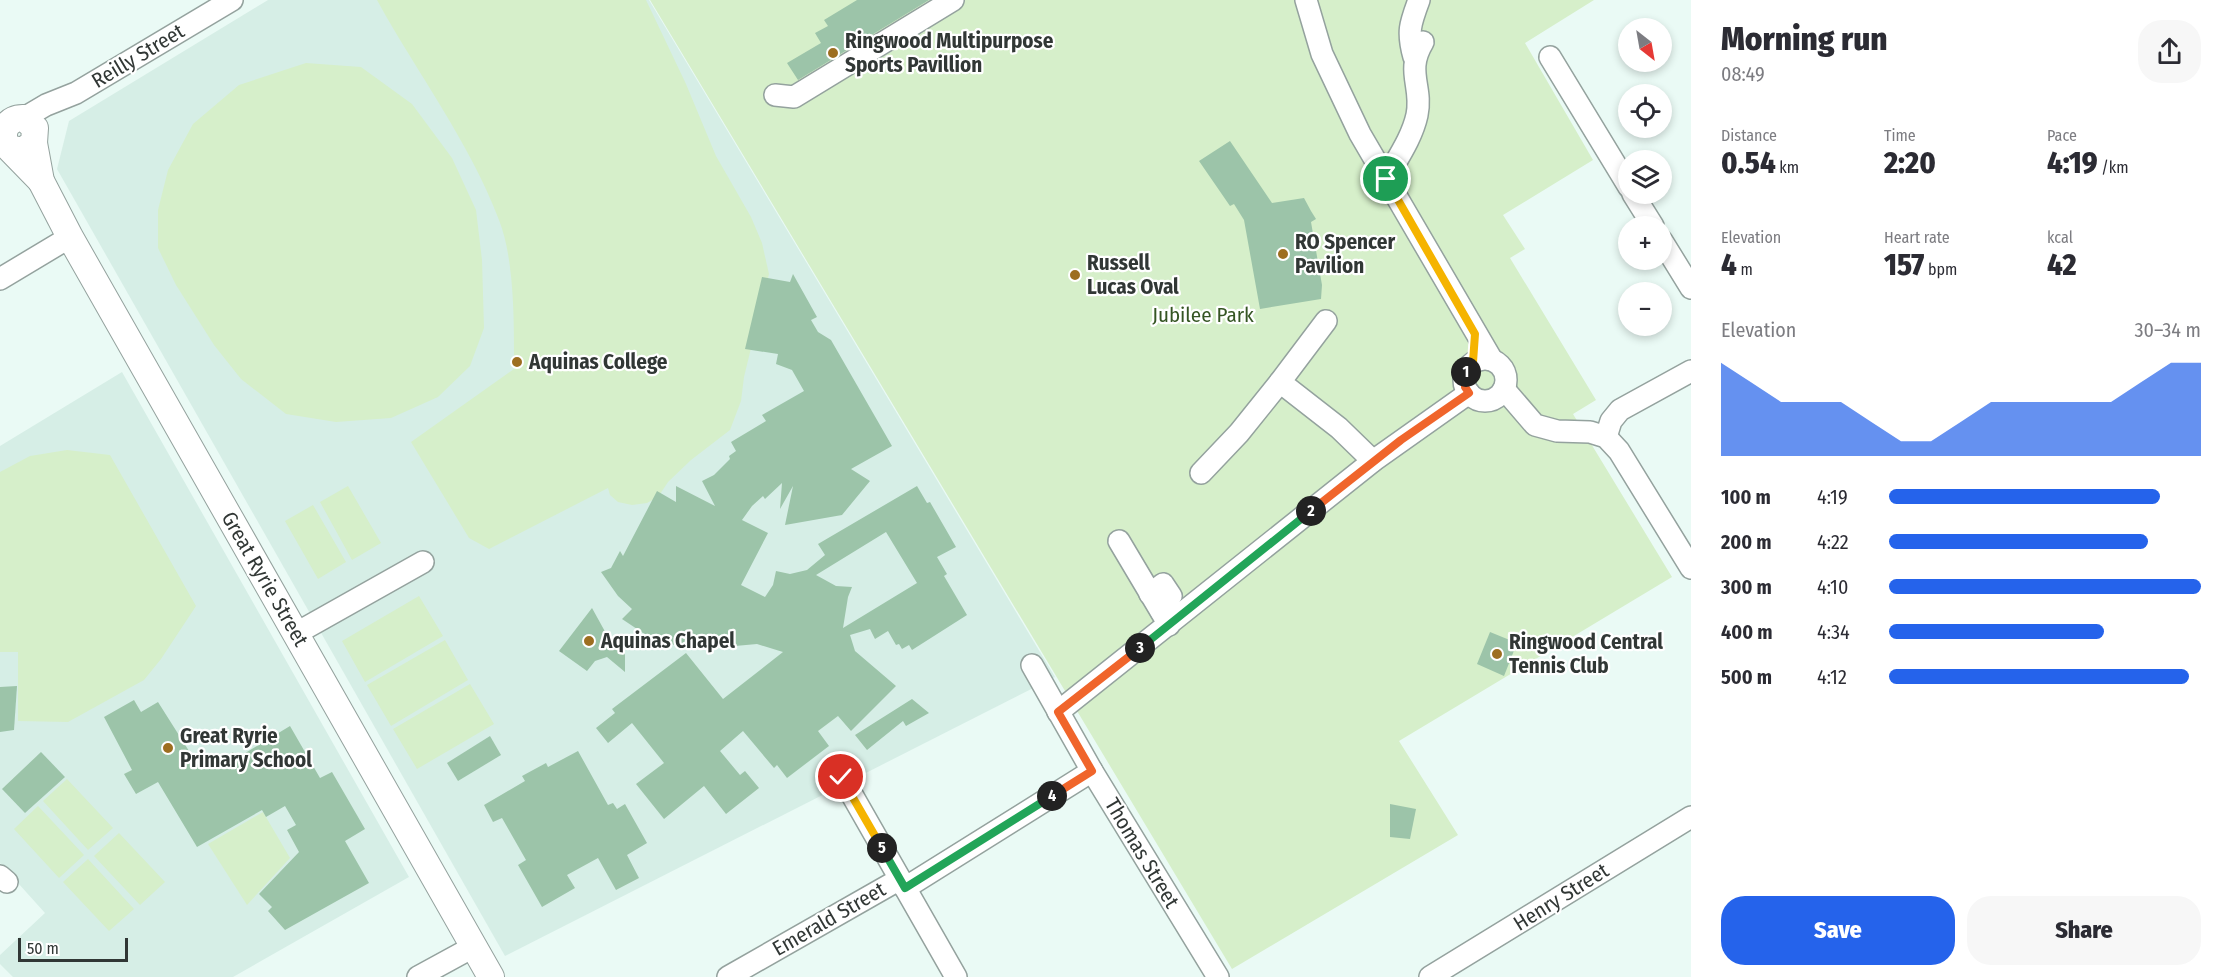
<!DOCTYPE html>
<html lang="en">
<head>
<meta charset="utf-8">
<style>
	:root { --surface:#fff; --page:#f7f7f7; --text:#2b2b33; --muted:#7c7c81; --accent:#2563eb }
	body { margin:0; font-family:"Fira Sans Condensed",sans-serif; background:var(--page); color:var(--text); height:100vh; display:flex; flex-direction:column; font-size:22px; white-space:nowrap }
	* { box-sizing:border-box; margin:0 }
	p { font-size:20px; color:var(--muted) }
	.icon { flex:none; width:33px; height:33px; fill:none; stroke:currentColor; stroke-width:2; stroke-linecap:round; stroke-linejoin:round }
	.map { position:relative; flex:1; overflow:hidden }
	.details { display:flex; flex-direction:column; background:var(--surface); width:540px }
	.details>* { flex:none }
	.needle { width:39px; rotate:149deg }
	.buttons { position:absolute; left:1618px; top:18px; display:grid; gap:12px }
	.buttons a { display:grid; place-items:center; width:54px; height:54px; border-radius:50%; background:var(--surface); box-shadow:0 3px 9px #0003; font-size:30px }
	.scale { position:absolute; left:18px; bottom:15px; width:110px; box-sizing:border-box; padding-left:6px; border:3px solid #313735; border-top:0; font-size:16px; line-height:21px; white-space:nowrap; color:#313735; -webkit-text-stroke:4px #fff; paint-order:stroke }
	.pin { position:absolute; display:grid; place-items:center; width:51px; height:51px; color:#fff; margin:-26px; border:3px solid #fff; border-radius:50%; box-shadow:0 2px 6px #0007 }
	.km { position:absolute; width:30px; height:30px; margin:-15px; border-radius:50%; background:#222; color:#fff; font-size:16px; line-height:30px; text-align:center }
	.round { display:grid; place-items:center; flex:none; width:63px; height:63px; border-radius:24px; background:var(--page) }
	.headline { display:flex; align-items:center; justify-content:space-between; height:102px; padding:0 30px }
	h1 { font-size:33px; font-weight:800; line-height:45px }
	.figures { display:grid; grid-template-columns:repeat(3,1fr); gap:9px; height:102px; padding:6px 30px }
	.figures div { display:grid; align-content:center }
	.figures b { font-size:30px; font-weight:800 }
	.figures small { font-size:16px; font-weight:400 }
	.figures p { font-size:16px }
	.chart { height:168px; padding:12px 30px }
	.chart p { display:flex; justify-content:space-between }
	.chart svg { width:100%; height:108px; margin-top:6px; fill:var(--accent); opacity:.7 }
	.cta { display:flex; gap:12px; margin-top:auto; padding:12px 30px }
	.cta a { flex:1; height:69px; border-radius:24px; background:var(--accent); color:#fff; font-size:24px; font-weight:800; line-height:69px; text-align:center }
	.cta a+a { background:var(--page); color:var(--text) }
	ul { padding:0 30px; list-style:none; font-size:20px }
	li { display:grid; grid-template-columns:96px 72px 1fr; align-items:center; height:45px }
	li i { height:15px; border-radius:8px; background:var(--accent) }
	main { display:flex; flex:1; min-height:0 }
	.map>svg:first-child { display:block }
	.built { fill:#d6eee6 }
	.green { fill:#d6efca }
	.building { fill:#9cc4a9; fill-rule:evenodd }
	.lines { fill:none; stroke-linecap:round; stroke-linejoin:round }
	.minor-casing { stroke:#94a29e; stroke-width:24 }
	.major-casing { stroke:#94a29e; stroke-width:28 }
	.minor { stroke:#fff; stroke-width:21 }
	.major { stroke:#fff; stroke-width:26 }
	.split-1-casing { stroke:#fff; stroke-width:12 }
	.split-2-casing { stroke:#fff; stroke-width:12 }
	.split-3-casing { stroke:#fff; stroke-width:12 }
	.split-4-casing { stroke:#fff; stroke-width:12 }
	.split-5-casing { stroke:#fff; stroke-width:12 }
	.split-6-casing { stroke:#fff; stroke-width:12 }
	.split-1 { stroke:#f5b400; stroke-width:8 }
	.split-2 { stroke:#f0652b; stroke-width:8 }
	.split-3 { stroke:#22a559; stroke-width:8 }
	.split-4 { stroke:#f0652b; stroke-width:8 }
	.split-5 { stroke:#22a559; stroke-width:8 }
	.split-6 { stroke:#f5b400; stroke-width:8 }
	.poi-dot { fill:#9d6e20; stroke:#fff; stroke-width:2 }
	.labels { text-anchor:middle; dominant-baseline:central; stroke-width:4.5; stroke-linejoin:round; paint-order:stroke }
	.poi-label { font-size:21px; font-weight:bold; fill:#313735; stroke:#fff; text-anchor:start }
	.street-label { font-size:21px; fill:#313735; stroke:#fff }
	.park-label { font-size:21px; fill:#355523; stroke:#fff }
</style>
</head>
<body>
<main>
<div class="map">
<svg width="1691" height="977" viewBox="0 0 1691 977">
	<rect width="100%" height="100%" fill="#eafaf5"/>
	<g class="built">
		<path d="M268,0H649L1055,677L505,956L57,169L69,121Z"/>
		<path d="M122,372L409,877L233,977H13L0,964V955L45,913L0,863V446Z"/>
	</g>
	<g class="green">
		<path d="M377,0H646L686,84L716,156L751,217L762,243L769,274L744,377L741,401L730,430L691,460L668,482L658,497L647,503L632,505L618,502L610,495L608,488L489,549L469,538L411,442L514,369C514,325 515,261 499,220C469,141 417,73 377,0Z"/>
		<path d="M650,0H1594L1525,43L1593,160L1503,215L1525,249L1510,258L1596,400L1573,414L1672,577L1399,741L1458,835L1232,969Z"/>
		<path d="M306,63L361,67L412,104L452,158L476,210L482,260L484,328L470,366L438,397L391,418L336,422L286,414L241,379L214,345L176,285L158,248V210L168,170L193,124L239,85Z"/>
		<path d="M67,450L110,455L196,606L161,659L144,680L68,722L18,721V652H0V472L30,456Z"/>
		<path d="M348,486L381,543L352,560L320,502Z"/>
		<path d="M313,505L346,562L318,579L285,521Z"/>
		<path d="M419,596L443,636L365,682L342,641Z"/>
		<path d="M445,640L468,680L391,726L367,685Z"/>
		<path d="M470,684L494,724L417,769L393,729Z"/>
		<path d="M67,779L113,828L88,850L43,801Z"/>
		<path d="M38,806L84,855L59,878L14,829Z"/>
		<path d="M263,812L290,858L247,905L208,844Z"/>
		<path d="M119,833L165,882L140,905L94,856Z"/>
		<path d="M88,859L134,909L109,931L63,882Z"/>
	</g>
	<g class="building">
		<path d="M857,0H929L798,80L787,63L821,43L815,33L828,26L824,20Z"/>
		<path d="M1230,141L1272,203L1304,198L1311,211L1316,219L1311,222L1322,285L1321,299L1260,309L1244,220L1234,204L1230,206L1199,161Z"/>
		<path d="M793,274L817,317L811,320L818,332L831,340L892,446L851,469L870,481L842,515L785,525L793,486L780,509L782,483L765,499L763,496L752,506L742,520L768,533L741,585L765,597L773,585L776,571L790,574L807,570L825,555L818,544L917,486L927,503L930,502L956,547L937,557L947,574L944,576L967,615L912,650L909,645L902,649L899,644L896,645L888,631L875,639L870,629L850,635L855,651L896,686L851,731L838,716L818,731L829,746L787,778L777,765L774,768L743,731L720,751L740,775L745,771L759,788L726,814L704,786L664,819L636,784L664,763L632,723L608,743L596,728L615,713L612,709L686,653L723,699L783,652L757,644L691,650L649,637L622,619L632,609L618,596L601,572L611,568L620,551L623,556L657,491L676,502V486L715,506L702,481L714,475L730,459L729,456L736,451L731,442L766,421L762,415L804,391L792,370L776,364L778,354L745,349L762,277L790,282ZM886,532L917,583L843,628L848,597L852,587L836,586L816,575Z"/>
		<path d="M592,608L613,646L625,651V672L607,657L595,661L587,671L559,651Z"/>
		<path d="M1490,632L1517,643L1504,676L1477,664Z"/>
		<path d="M17,686L14,730L0,732V687Z"/>
		<path d="M912,699L929,713L906,726L903,721L867,750L855,735Z"/>
		<path d="M134,700L141,712L158,702L201,770L233,752L237,758L290,726L320,778L332,772L365,829L345,841L369,883L285,930L268,911L272,907L259,894L299,852L287,830L296,825L285,806L266,817L262,810L197,847L158,782L136,794L124,774L132,770L104,717Z"/>
		<path d="M490,736L501,755L458,781L447,763Z"/>
		<path d="M578,751L608,805L613,803L617,809L625,804L647,843L627,855L639,878L616,890L598,858L567,875L575,888L542,907L518,865L526,860L502,818L493,822L484,805L525,781L522,776L546,763L548,767Z"/>
		<path d="M41,752L65,777L25,813L2,789Z"/>
		<path d="M1390,804L1416,809L1410,839L1390,837Z"/>
	</g>
	<g class="lines">
		<g class="minor-casing">
			<g id="minor">
				<path d="M1306,0L1322,54L1360,134L1492,360"/>
				<path d="M1414,57C1407,32 1410,24 1419,0"/>
				<path d="M1550,57L1629,187"/>
				<path d="M775,95L794,97L953,0"/>
				<path d="M24,118L46,105L76,93L232,0"/>
				<path d="M1386,179C1397,159 1412,138 1417,115C1423,86 1405,72 1423,42"/>
				<path d="M1633,194L1653,226"/>
				<path d="M1662,241L1691,288"/>
				<path d="M0,279L70,237"/>
				<path d="M1326,321L1280,382L1339,428L1373,461"/>
				<circle cx="1485" cy="380" r="21"/>
				<path d="M1504,389L1535,425L1557,431L1590,432L1606,437L1619,451L1691,568"/>
				<path d="M1606,437L1611,421L1620,410L1691,371"/>
				<path d="M1201,473L1239,433L1280,382"/>
				<path d="M1119,541L1169,625"/>
				<path d="M1150,594L1163,584L1171,596L1161,611"/>
				<path d="M295,634L423,562"/>
				<path d="M1032,665L1092,771L1218,977"/>
				<path d="M1058,712L1373,461L1469,393"/>
				<path d="M839,772L956,977"/>
				<path d="M0,876L7,882"/>
				<path d="M905,888L1092,771"/>
				<path d="M418,977L473,947"/>
				<path d="M728,977L900,879"/>
				<path d="M1430,977L1691,817"/>
			</g>
		</g>
		<g class="major-casing">
			<g id="major">
				<path d="M34,143L41,181L70,237L491,977"/>
				<path d="M10,148L22,151L34,143L35,128L24,118C8,117 0,131 6,145L41,181"/>
			</g>
		</g>
		<use href="#minor" class="minor"/>
		<use href="#major" class="major"/>
	</g>
	<g class="lines">
		<g class="split-1-casing">
			<path id="split-1" d="M1386,179L1475,334L1473,362L1466,372"/>
		</g>
		<g class="split-2-casing">
			<path id="split-2" d="M1311,511L1401,440L1469,393L1465,387L1466,372"/>
		</g>
		<g class="split-3-casing">
			<path id="split-3" d="M1140,648L1311,511"/>
		</g>
		<g class="split-4-casing">
			<path id="split-4" d="M1052,796L1092,771L1058,712L1140,648"/>
		</g>
		<g class="split-5-casing">
			<path id="split-5" d="M882,848L905,888L1052,796"/>
		</g>
		<g class="split-6-casing">
			<path id="split-6" d="M841,777L882,848"/>
		</g>
		<use href="#split-1" class="split-1"/>
		<use href="#split-2" class="split-2"/>
		<use href="#split-3" class="split-3"/>
		<use href="#split-4" class="split-4"/>
		<use href="#split-5" class="split-5"/>
		<use href="#split-6" class="split-6"/>
	</g>
	<g class="poi-dot">
		<circle cx="833" cy="53" r="6"/>
		<circle cx="1283" cy="254" r="6"/>
		<circle cx="1075" cy="275" r="6"/>
		<circle cx="517" cy="362" r="6"/>
		<circle cx="589" cy="641" r="6"/>
		<circle cx="1497" cy="654" r="6"/>
		<circle cx="168" cy="748" r="6"/>
	</g>
	<g class="labels">
		<g class="poi-label">
			<text x="845" y="41">Ringwood Multipurpose<tspan x="845" dy="24">Sports Pavillion</tspan></text>
			<text x="1295" y="242">RO Spencer<tspan x="1295" dy="24">Pavilion</tspan></text>
			<text x="1087" y="263">Russell<tspan x="1087" dy="24">Lucas Oval</tspan></text>
			<text x="529" y="362">Aquinas College</text>
			<text x="601" y="641">Aquinas Chapel</text>
			<text x="1509" y="642">Ringwood Central<tspan x="1509" dy="24">Tennis Club</tspan></text>
			<text x="180" y="736">Great Ryrie<tspan x="180" dy="24">Primary School</tspan></text>
		</g>
		<g class="street-label">
			<text transform="translate(138 56) rotate(-31)">Reilly Street</text>
			<text transform="translate(265 579) rotate(60)">Great Ryrie Street</text>
			<text transform="translate(1142 853) rotate(59)">Thomas Street</text>
			<text transform="translate(1561 897) rotate(-32)">Henry Street</text>
			<text transform="translate(829 919) rotate(-30)">Emerald Street</text>
		</g>
		<g class="park-label">
			<text x="1203" y="315">Jubilee Park</text>
		</g>
	</g>
</svg>
<div class="buttons">
<a><svg class="needle" viewBox="-14 -14 28 28"><path d="M0-13l5 13h-10z" fill="#e53935"/><path d="M0 13l5-13h-10z" fill="#7c7c81"/></svg></a>
<a><svg class="icon" aria-label="locate" viewBox="0 0 24 24"><circle cx="12" cy="12" r="6"/><path d="M12 2v4M12 18v4M2 12h4M18 12h4"/></svg></a>
<a><svg class="icon" aria-label="layers" viewBox="0 0 24 24"><path d="M12 4l9 5-9 5-9-5zM3 14l9 5 9-5"/></svg></a>
<a>+</a>
<a>−</a>
</div>
<div class="scale">50 m</div>
<div class="pin" style="left:1386px;top:179px;background:#1e9e55"><svg class="icon" aria-label="arrive" viewBox="0 0 24 24"><path d="M6 21V4h12l-3 4 3 4H6"/></svg></div>
<div class="pin" style="left:841px;top:777px;background:#d93025"><svg class="icon" aria-label="check" viewBox="0 0 24 24"><path d="M5 12l5 5 9-10"/></svg></div>
<b class="km" style="left:1466px;top:372px">1</b>
<b class="km" style="left:1311px;top:511px">2</b>
<b class="km" style="left:1140px;top:648px">3</b>
<b class="km" style="left:1052px;top:796px">4</b>
<b class="km" style="left:882px;top:848px">5</b>
</div>
<section class="details">
<div class="headline"><div><h1>Morning run</h1><p>08:49</p></div><a class="round"><svg class="icon" aria-label="share" viewBox="0 0 24 24"><path d="M12 15V3M7 8l5-5 5 5M5 13v7h14v-7"/></svg></a></div>
<div class="figures">
<div><p>Distance</p><b>0.54<small> km</small></b></div>
<div><p>Time</p><b>2:20</b></div>
<div><p>Pace</p><b>4:19<small> /km</small></b></div>
</div>
<div class="figures">
<div><p>Elevation</p><b>4<small> m</small></b></div>
<div><p>Heart rate</p><b>157<small> bpm</small></b></div>
<div><p>kcal</p><b>42</b></div>
</div>
<div class="chart"><p><span>Elevation</span>30–34 m</p>
<svg viewBox="0 0 160 44" preserveAspectRatio="none"><path d="M0 44V6L10 14L20 22L30 22L40 22L50 30L60 38L70 38L80 30L90 22L100 22L110 22L120 22L130 22L140 14L150 6L160 6V44z"/></svg>
</div>
<ul>
<li><b>100 m</b>4:19<i style="width:87%"></i></li>
<li><b>200 m</b>4:22<i style="width:83%"></i></li>
<li><b>300 m</b>4:10<i style="width:100%"></i></li>
<li><b>400 m</b>4:34<i style="width:69%"></i></li>
<li><b>500 m</b>4:12<i style="width:96%"></i></li>
</ul>
<div class="cta"><a>Save</a><a>Share</a></div>
</section>
</main>
</body>
</html>
